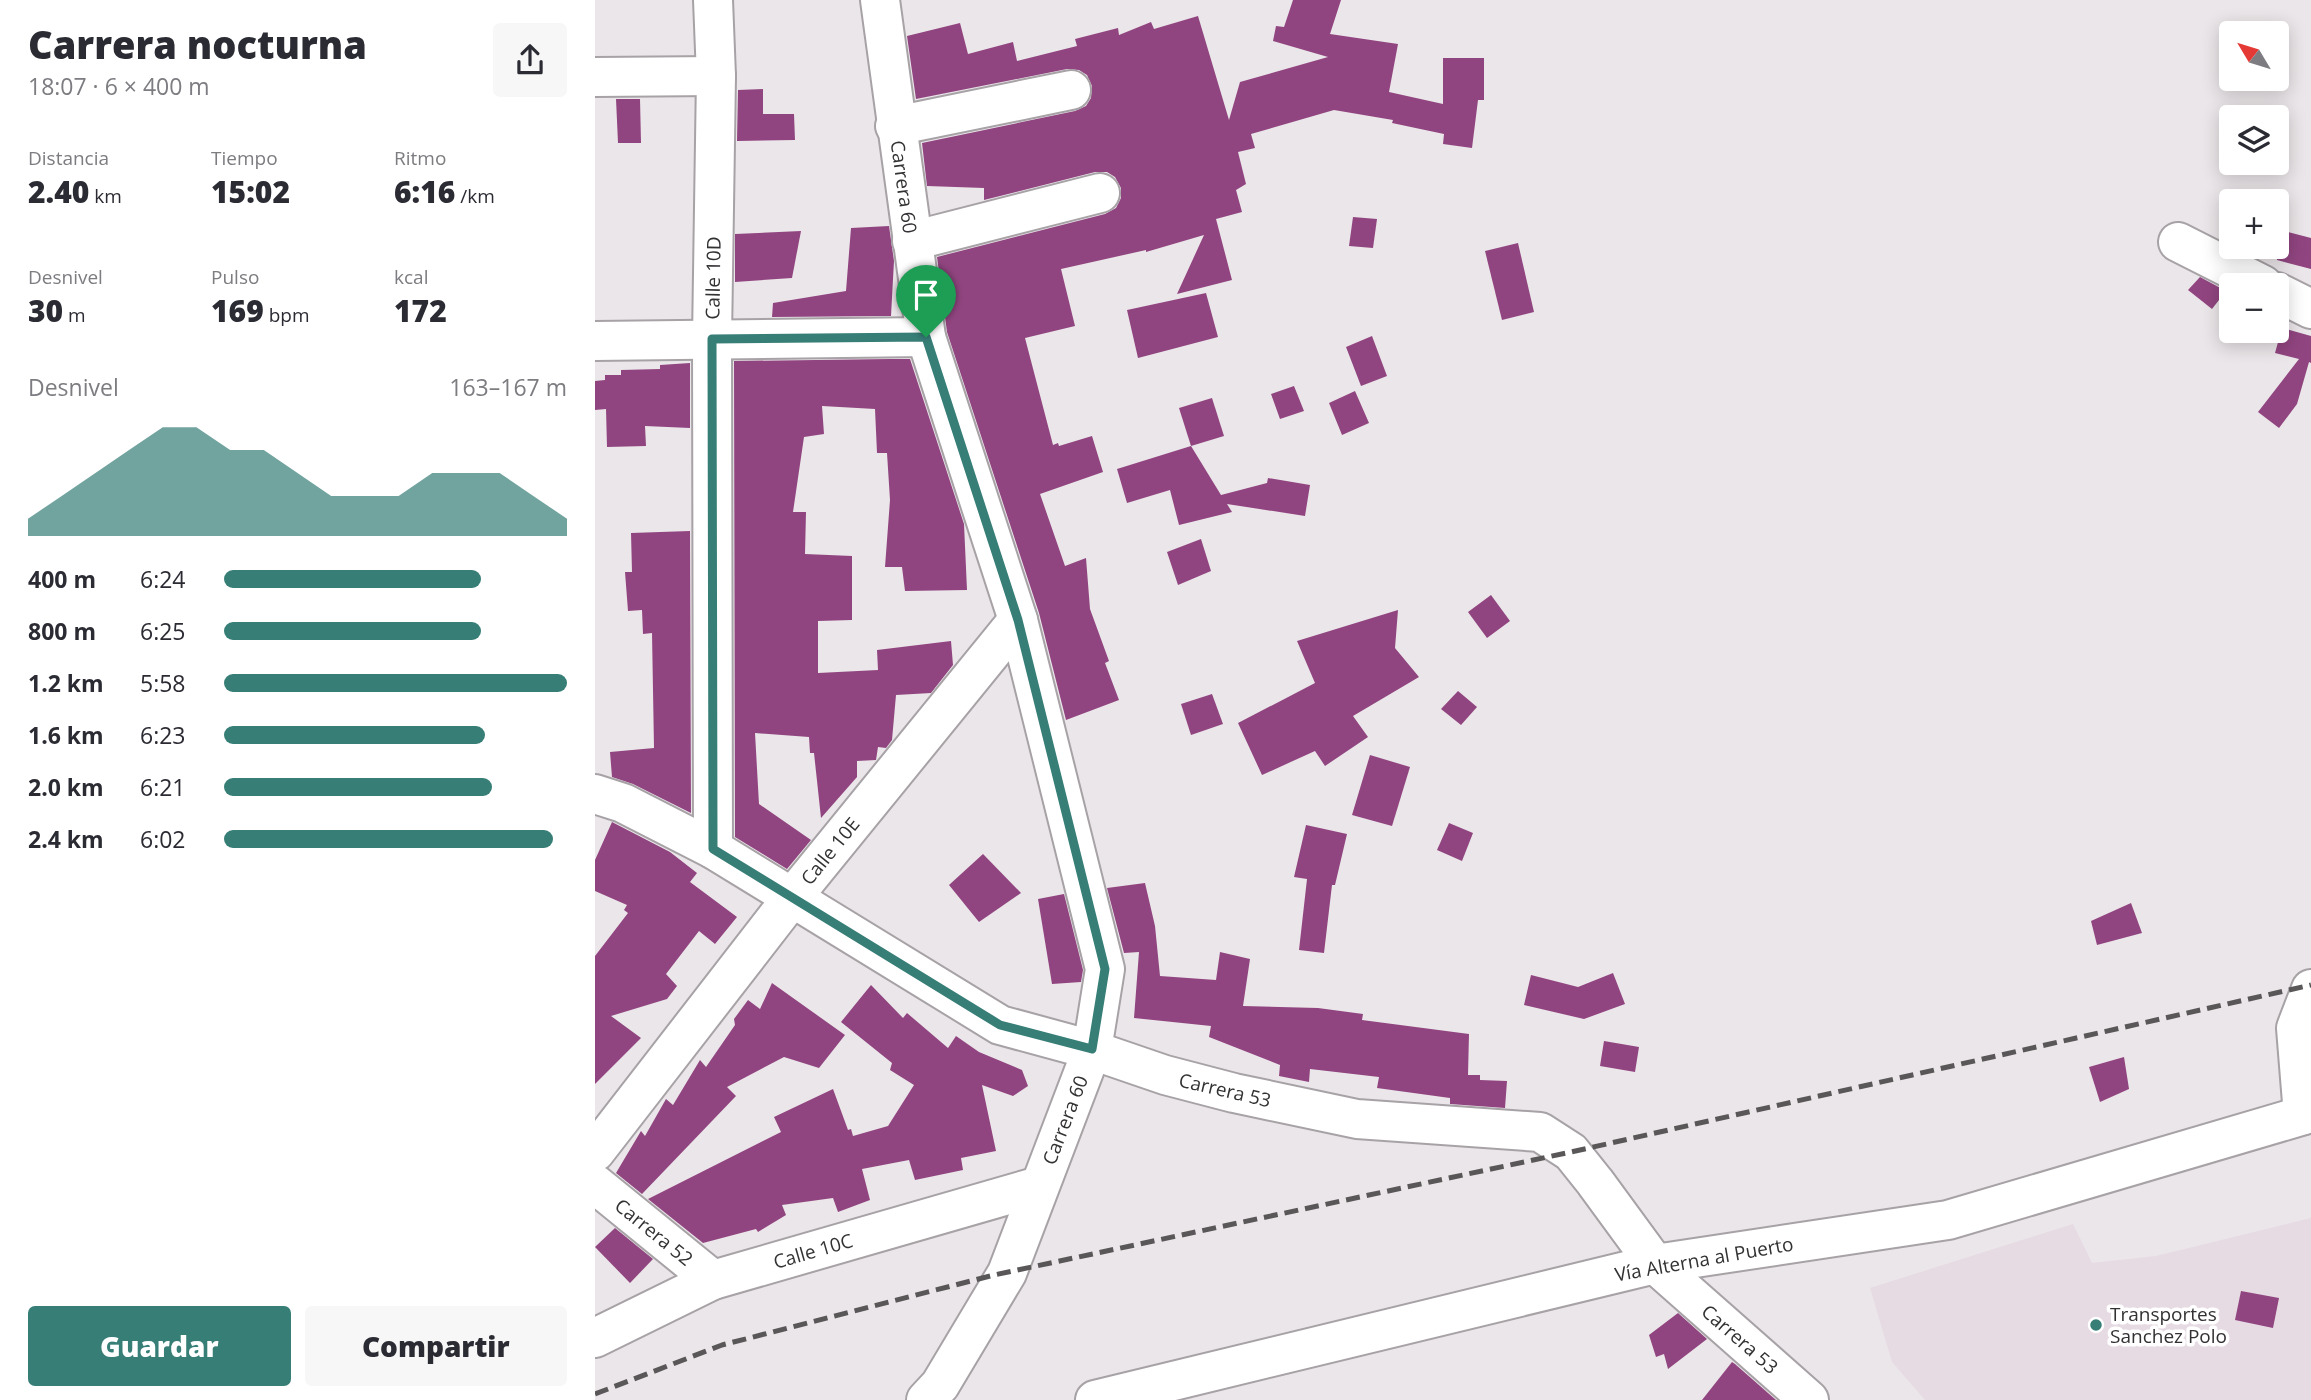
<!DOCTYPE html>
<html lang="es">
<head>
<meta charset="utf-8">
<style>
	:root { --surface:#fff; --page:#f7f7f7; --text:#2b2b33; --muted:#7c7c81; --accent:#377e77 }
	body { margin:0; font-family:"Open Sans",sans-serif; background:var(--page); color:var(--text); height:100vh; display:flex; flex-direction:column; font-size:26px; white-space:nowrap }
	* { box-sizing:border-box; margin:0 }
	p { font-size:23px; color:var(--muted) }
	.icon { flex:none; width:38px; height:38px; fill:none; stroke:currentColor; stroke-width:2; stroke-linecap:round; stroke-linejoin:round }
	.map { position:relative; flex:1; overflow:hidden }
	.panel { display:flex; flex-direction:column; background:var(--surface); width:595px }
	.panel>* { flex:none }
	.needle { width:46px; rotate:308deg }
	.fabs { position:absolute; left:1624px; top:21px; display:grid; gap:14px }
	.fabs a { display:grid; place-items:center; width:70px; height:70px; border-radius:7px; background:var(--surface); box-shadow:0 4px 18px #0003; font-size:35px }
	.pin { position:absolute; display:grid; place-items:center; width:60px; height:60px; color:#fff; margin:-72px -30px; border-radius:50% 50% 50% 0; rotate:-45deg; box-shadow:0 0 7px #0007 }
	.pin .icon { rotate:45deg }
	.round { display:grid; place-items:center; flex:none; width:74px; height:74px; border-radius:7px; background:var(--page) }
	.summary { display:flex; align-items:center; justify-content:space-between; height:119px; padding:0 28px }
	h1 { font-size:38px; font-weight:800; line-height:52px }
	.figures { display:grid; grid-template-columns:repeat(3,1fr); gap:10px; height:119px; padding:7px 28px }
	.figures div { display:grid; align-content:center }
	.figures b { font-size:30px; font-weight:800 }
	.figures small { font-size:19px; font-weight:400 }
	.figures p { font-size:19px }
	.chart { height:196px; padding:14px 28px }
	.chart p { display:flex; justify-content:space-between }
	.chart svg { width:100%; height:126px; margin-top:7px; fill:var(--accent); opacity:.7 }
	.cta { display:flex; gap:14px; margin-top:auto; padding:14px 28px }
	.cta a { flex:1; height:80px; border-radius:7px; background:var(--accent); color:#fff; font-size:28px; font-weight:800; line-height:80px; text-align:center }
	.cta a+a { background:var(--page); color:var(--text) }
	ul { padding:0 28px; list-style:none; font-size:23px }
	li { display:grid; grid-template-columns:112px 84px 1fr; align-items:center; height:52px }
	li i { height:18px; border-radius:9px; background:var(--accent) }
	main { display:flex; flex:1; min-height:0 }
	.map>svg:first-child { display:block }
	.built { fill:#e6dae3 }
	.building { fill:#914580 }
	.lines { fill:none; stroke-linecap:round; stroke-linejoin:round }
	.minor-casing { stroke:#a7a2a6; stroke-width:42 }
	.major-casing { stroke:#a7a2a6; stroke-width:42 }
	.minor { stroke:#fff; stroke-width:38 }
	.major { stroke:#fff; stroke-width:38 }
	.rail { stroke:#5a5759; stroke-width:5; stroke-dasharray:14 7; stroke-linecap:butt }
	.route-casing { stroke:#fff; stroke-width:14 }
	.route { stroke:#377e77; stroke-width:9 }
	.poi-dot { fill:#377e77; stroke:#fff; stroke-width:2.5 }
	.labels { text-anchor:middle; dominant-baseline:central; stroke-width:7; stroke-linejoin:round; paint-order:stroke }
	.street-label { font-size:19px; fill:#333133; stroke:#fff }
	.poi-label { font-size:19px; fill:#333133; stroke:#fff; text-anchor:start }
</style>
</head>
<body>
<main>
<section class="panel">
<div class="summary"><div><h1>Carrera nocturna</h1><p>18:07 · 6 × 400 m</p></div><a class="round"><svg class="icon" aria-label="share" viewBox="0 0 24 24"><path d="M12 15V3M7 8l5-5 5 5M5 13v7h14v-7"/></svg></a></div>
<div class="figures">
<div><p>Distancia</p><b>2.40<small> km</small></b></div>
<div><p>Tiempo</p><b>15:02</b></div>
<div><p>Ritmo</p><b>6:16<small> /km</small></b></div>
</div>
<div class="figures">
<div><p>Desnivel</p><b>30<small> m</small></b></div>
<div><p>Pulso</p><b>169<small> bpm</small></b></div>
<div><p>kcal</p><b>172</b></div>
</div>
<div class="chart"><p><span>Desnivel</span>163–167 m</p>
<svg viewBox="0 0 160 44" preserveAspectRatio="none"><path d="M0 44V38L10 30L20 22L30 14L40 6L50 6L60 14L70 14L80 22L90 30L100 30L110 30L120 22L130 22L140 22L150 30L160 38V44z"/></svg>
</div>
<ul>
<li><b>400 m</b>6:24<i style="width:75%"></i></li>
<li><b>800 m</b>6:25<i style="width:75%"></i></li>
<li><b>1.2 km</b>5:58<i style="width:100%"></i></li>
<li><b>1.6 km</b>6:23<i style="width:76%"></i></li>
<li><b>2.0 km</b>6:21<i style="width:78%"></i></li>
<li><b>2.4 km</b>6:02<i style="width:96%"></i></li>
</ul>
<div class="cta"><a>Guardar</a><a>Compartir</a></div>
</section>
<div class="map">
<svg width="1716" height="1400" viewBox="0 0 1716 1400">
	<rect width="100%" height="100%" fill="#ebe6e9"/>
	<path class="built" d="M1716,1218V1400H1330L1297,1362L1275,1288L1478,1224L1497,1263L1561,1256Z"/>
	<g class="building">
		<path d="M698,0H746L735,34L803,44L794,92L848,104V58H889V100H883L877,148L848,144L849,134L797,123L798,120L739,110L656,134L660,148L643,152L651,184L641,190L647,212L621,219L637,280L582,294L609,235L551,252V250L466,269L480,326L430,338L458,445L463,443L464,446L497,436L508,472L445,494L470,566L491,558L495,609L514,661L510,663L524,700L471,720L444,613L352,332L342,257L510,214L521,208L526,198V188L520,177L512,172H500L389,200V188L332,186L327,143L480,111L491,106L496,98L497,86L492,75L484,70L472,69L321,99L312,36L365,23L373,54L418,42L422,61L482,46L480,39L523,28L524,35L556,22L559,29L603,16L634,120L645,82L733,57L678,41L681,26L689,27Z"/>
		<path d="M168,89V114H199L200,140L142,141L143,90Z"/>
		<path d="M21,99H45L46,143H23Z"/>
		<path d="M758,217L782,219L778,248L754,246Z"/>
		<path d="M294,226L299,261L296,316L177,317L178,303L251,291L256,228Z"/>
		<path d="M1682,229L1716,238V269L1682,260Z"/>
		<path d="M206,231L197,278L140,282V234Z"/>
		<path d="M923,243L939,312L907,320L890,251Z"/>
		<path d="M1605,277L1631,291L1617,309L1593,290Z"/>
		<path d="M611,293L623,337L543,358L532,310Z"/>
		<path d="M1687,328L1716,336V363L1714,362L1702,404L1684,428L1663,412L1704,359L1680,353Z"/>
		<path d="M777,336L792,376L766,386L751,347Z"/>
		<path d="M294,359H315L369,524L372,590L310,591L307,567H290L295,500L292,453H282L280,409L227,406L229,434L209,437L198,512H211L210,554L257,556V620L223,621V673L283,670L282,650L356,641L358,665L336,693L301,695L297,740L291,748L283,747L281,760L262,761V777L226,818L219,753H215L214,737L160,733L164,804L216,840L192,869L140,837L139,361Z"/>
		<path d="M95,363V428L50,426L51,446L12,447L11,409L0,410V381L10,380V375H26V370L65,369V365Z"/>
		<path d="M699,386L709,411L685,419L676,394Z"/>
		<path d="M760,391L774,423L747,435L734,403Z"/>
		<path d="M617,398L629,436L596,446L584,408Z"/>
		<path d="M596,446L626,495L672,483L673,478L715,485L710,516L632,504L637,512L584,525L575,490L532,503L522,469Z"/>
		<path d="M95,531L96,813L38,784L17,777L15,752L59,748L57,633L48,634L47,610L33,611L30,572H37L36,533Z"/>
		<path d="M606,539L616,571L583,585L572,552Z"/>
		<path d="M896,595L915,621L892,638L873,612Z"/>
		<path d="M803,610L800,648L824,677L758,716L773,737L730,766L720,751L667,775L643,723L720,683L702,641Z"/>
		<path d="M863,691L882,707L866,725L846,709Z"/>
		<path d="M617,694L628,724L596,735L586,704Z"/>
		<path d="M775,755L815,767L797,826L757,815Z"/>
		<path d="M17,822L75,852L102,873L95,882L142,917L120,944L104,931L71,974L82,986L72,999L16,1016L46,1038L0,1084V956L33,913L29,910L32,905L0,891V860Z"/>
		<path d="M854,823L878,833L867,861L842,850Z"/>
		<path d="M711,825L752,834L740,885H737L729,953L704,950L712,879L699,877Z"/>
		<path d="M388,854L426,893L384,922L354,885Z"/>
		<path d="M550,883L560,926L565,976L621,980L625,952L655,959L648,1006L723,1008L768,1014L767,1020L874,1034L873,1075H885V1080L912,1081L910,1108L855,1104V1098L782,1088L784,1077L715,1069L714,1082L684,1076L685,1065L614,1037L616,1026L539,1018L544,952L529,953L512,888Z"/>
		<path d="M469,894L488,970L486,982L457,984L443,899Z"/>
		<path d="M1536,903L1547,933L1502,945L1496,921Z"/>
		<path d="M1018,973L1030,1004L989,1019L929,1005L936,975L983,987Z"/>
		<path d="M177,983L250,1035L224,1068L189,1057L132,1087L141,1096L47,1194L21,1173L46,1131L50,1136L71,1099L78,1105L105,1060L111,1067L140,1025L139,1019L153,1000L165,1009Z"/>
		<path d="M276,985L308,1018L312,1013L353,1048L361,1036L384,1052L427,1070L433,1086L418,1096L387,1085L401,1151L366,1158L368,1170L320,1180L314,1160L267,1169L275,1200L243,1212L238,1198L187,1205L191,1215L163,1232L161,1229L108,1243L53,1199L186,1132L179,1117L238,1089L253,1130L256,1129L258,1136L293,1126L319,1085L295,1070L297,1063L246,1022Z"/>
		<path d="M1009,1041L1044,1047L1040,1072L1005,1066Z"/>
		<path d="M1529,1057L1534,1089L1505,1102L1494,1067Z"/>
		<path d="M20,1228L58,1259L35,1283L0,1247Z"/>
		<path d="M1646,1291L1684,1298L1678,1328L1640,1320Z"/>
		<path d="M1083,1313L1112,1339L1073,1369L1069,1354L1061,1357L1054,1335Z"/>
		<path d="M1137,1362L1140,1364L1181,1400H1107Z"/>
	</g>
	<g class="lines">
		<g class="minor-casing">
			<g id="minor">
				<path d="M285,0L331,337L423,620L510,969L497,1050L412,1273L345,1385L331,1400"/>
				<path d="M0,77L121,76"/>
				<path d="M300,126L476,90"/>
				<path d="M317,241L505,193"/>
				<path d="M1583,242L1668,285"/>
				<path d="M1682,292L1716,309"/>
				<path d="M0,341L331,337"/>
				<path d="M0,794L28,803L118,849L405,1025L497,1050L570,1075L639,1093L762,1119L945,1132L976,1152L1000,1182L1060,1264L1214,1400"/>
				<path d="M118,849L117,339L121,76L118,0"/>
				<path d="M1708,1115L1701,1028L1716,989"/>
				<path d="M0,1152L196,899L423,620"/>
				<path d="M0,1184L118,1280"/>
				<path d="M0,1338L118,1280L444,1186"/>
			</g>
		</g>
		<g class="major-casing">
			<path id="major" d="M500,1400L1060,1264L1353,1220L1716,1113"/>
		</g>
		<use href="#minor" class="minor"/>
		<use href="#major" class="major"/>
		<path class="rail" d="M0,1394L127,1345L399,1275L976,1152L1716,985"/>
	</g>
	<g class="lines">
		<g class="route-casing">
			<path id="route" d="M331,337L423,620L510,969L497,1049L405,1025L118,849L117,339Z"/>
		</g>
		<use href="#route" class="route"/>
	</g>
	<circle class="poi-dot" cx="1501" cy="1325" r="7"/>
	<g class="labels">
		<g class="street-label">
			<text transform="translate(309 187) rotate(82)">Carrera 60</text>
			<text transform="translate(118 278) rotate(-89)">Calle 10D</text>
			<text transform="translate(235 851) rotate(-51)">Calle 10E</text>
			<text transform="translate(630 1090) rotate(13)">Carrera 53</text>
			<text transform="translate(470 1120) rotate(-69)">Carrera 60</text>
			<text transform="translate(59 1232) rotate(39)">Carrera 52</text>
			<text transform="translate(218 1251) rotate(-16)">Calle 10C</text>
			<text transform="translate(1109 1259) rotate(-10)">Vía Alterna al Puerto</text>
			<text transform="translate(1145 1339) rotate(41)">Carrera 53</text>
		</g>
		<g class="poi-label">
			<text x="1515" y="1314">Transportes<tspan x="1515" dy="22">Sanchez Polo</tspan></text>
		</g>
	</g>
</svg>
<div class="fabs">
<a><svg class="needle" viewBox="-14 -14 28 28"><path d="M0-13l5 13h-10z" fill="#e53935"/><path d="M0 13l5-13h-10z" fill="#7c7c81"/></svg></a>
<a><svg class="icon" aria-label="layers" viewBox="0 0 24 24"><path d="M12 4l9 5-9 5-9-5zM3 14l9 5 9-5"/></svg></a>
<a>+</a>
<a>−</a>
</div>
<div class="pin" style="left:331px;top:337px;background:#1e9e55"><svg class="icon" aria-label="arrive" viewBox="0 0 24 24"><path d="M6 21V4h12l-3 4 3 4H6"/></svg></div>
</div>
</main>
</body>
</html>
